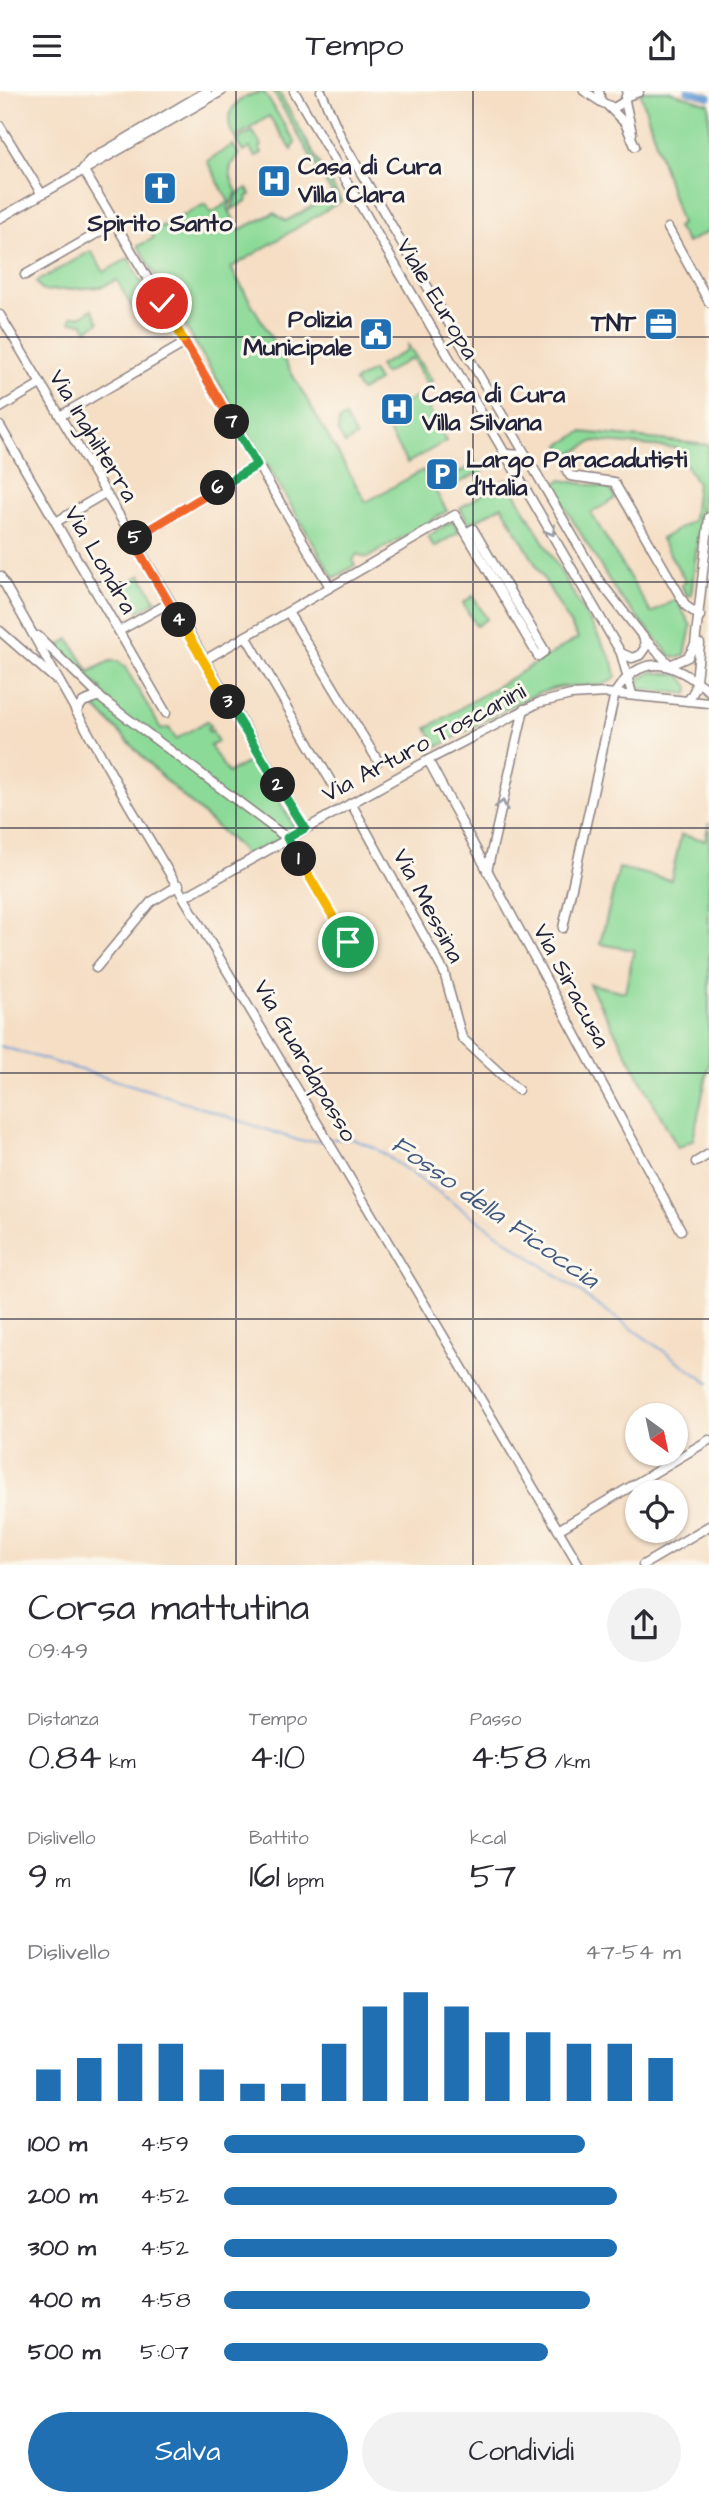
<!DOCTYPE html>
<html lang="it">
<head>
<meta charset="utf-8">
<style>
	:root { --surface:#fff; --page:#f2f2f3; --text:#2b2b33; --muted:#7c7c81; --accent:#1f6fb2 }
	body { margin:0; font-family:"Architects Daughter",sans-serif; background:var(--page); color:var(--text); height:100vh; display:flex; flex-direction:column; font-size:26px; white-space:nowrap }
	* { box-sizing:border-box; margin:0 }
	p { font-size:23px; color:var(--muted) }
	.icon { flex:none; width:38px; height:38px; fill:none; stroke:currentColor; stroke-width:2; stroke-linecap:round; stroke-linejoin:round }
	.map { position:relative; height:1474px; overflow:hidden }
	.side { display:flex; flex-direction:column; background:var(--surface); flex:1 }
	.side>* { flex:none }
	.needle { width:46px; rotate:147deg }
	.fabs { position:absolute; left:625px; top:1312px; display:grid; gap:14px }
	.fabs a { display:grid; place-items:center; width:63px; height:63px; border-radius:50%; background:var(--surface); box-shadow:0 2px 5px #0004; font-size:35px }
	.pin { position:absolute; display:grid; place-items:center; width:60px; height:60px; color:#fff; margin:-30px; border:4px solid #fff; border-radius:50%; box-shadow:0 2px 7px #0007 }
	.km { position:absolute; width:35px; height:35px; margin:-18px; border-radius:50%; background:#222; color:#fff; font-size:19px; line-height:35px; text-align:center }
	.round { display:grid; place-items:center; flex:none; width:74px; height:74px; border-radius:37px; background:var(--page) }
	.head { display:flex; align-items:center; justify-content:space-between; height:119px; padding:0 28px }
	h1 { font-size:38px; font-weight:600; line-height:52px }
	.stats { display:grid; grid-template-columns:repeat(3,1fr); gap:10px; height:119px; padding:7px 28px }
	.stats div { display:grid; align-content:center }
	.stats b { font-size:35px; font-weight:600 }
	.stats small { font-size:19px; font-weight:400 }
	.stats p { font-size:19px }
	.chart { height:196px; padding:14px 28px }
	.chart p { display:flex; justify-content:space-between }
	.chart svg { width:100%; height:126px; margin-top:7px; stroke:var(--accent); stroke-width:6 }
	.cta { display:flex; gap:14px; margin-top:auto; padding:14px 28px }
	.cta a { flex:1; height:80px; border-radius:42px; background:var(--accent); color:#fff; font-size:28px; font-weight:600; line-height:80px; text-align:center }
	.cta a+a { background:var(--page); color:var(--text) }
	ul { padding:0 28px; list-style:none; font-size:23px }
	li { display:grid; grid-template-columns:112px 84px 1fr; align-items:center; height:52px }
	li i { height:18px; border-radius:9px; background:var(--accent) }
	header { display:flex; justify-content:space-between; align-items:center; height:91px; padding:0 28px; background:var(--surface); font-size:32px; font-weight:600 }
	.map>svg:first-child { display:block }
	.green { fill:#8cda98; stroke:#577e6a; stroke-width:2 }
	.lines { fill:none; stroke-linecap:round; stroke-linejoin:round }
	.stream { stroke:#6a9dd5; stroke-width:2 }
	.canal { stroke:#6a9dd5; stroke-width:7 }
	.minor-casing { stroke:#8c8080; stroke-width:11 }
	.minor { stroke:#fff; stroke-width:8 }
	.oneway { stroke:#9c9ca7 }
	.split-1-casing { stroke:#fff; stroke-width:14 }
	.split-2-casing { stroke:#fff; stroke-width:14 }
	.split-3-casing { stroke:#fff; stroke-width:14 }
	.split-4-casing { stroke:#fff; stroke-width:14 }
	.split-5-casing { stroke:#fff; stroke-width:14 }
	.split-6-casing { stroke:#fff; stroke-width:14 }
	.split-7-casing { stroke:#fff; stroke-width:14 }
	.split-8-casing { stroke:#fff; stroke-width:14 }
	.split-9-casing { stroke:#fff; stroke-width:14 }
	.split-1 { stroke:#f5b400; stroke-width:9 }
	.split-2 { stroke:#22a559; stroke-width:9 }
	.split-3 { stroke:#22a559; stroke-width:9 }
	.split-4 { stroke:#f5b400; stroke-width:9 }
	.split-5 { stroke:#f0652b; stroke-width:9 }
	.split-6 { stroke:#f0652b; stroke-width:9 }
	.split-7 { stroke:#22a559; stroke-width:9 }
	.split-8 { stroke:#f0652b; stroke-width:9 }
	.split-9 { stroke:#f5b400; stroke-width:9 }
	.grid { fill:none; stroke:#22223b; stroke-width:2; stroke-opacity:0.55 }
	.labels { text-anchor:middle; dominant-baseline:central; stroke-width:6; stroke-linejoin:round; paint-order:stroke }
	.poi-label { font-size:24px; font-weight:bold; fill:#22223b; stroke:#fbf7ec; text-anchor:start }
	.street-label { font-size:24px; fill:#22223b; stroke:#fbf7ec }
	.water-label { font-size:26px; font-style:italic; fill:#425980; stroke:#fbf7ec }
</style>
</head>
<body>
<header><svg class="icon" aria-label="menu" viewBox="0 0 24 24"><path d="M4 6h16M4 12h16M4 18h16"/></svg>Tempo<svg class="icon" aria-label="share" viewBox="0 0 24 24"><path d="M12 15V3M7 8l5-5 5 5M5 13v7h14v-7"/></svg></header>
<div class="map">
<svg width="709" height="1474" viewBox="0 0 709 1474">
	<rect width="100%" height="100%" fill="#fbf7ec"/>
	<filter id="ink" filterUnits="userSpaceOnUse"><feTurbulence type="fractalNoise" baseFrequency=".0143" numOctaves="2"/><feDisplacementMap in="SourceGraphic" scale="14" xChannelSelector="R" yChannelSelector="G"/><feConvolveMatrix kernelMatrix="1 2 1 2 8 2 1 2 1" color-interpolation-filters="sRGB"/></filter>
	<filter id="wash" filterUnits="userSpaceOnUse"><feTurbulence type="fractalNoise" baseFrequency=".00686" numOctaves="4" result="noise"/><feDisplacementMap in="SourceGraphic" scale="28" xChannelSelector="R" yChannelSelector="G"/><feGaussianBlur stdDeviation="1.57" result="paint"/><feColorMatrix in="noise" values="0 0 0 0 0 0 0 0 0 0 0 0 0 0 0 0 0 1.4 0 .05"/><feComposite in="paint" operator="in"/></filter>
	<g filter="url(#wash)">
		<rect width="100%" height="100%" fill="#f5dec4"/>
		<g class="green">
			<path d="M273,0H278L341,110L231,177L366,411L423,379L447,420L367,467L357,463L353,469L355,474L334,487L138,155L154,147L151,141L205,113L211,122L229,111L207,70L233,54L239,64C225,75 230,87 237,101L228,117L239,139L274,122L286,130L333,104Z"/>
			<path d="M640,0H669L709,13V140L687,152L677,136L681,133Z"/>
			<path d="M264,1L295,51L292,59L269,25L235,47C219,22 238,4 264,1Z"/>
			<path d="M252,40L262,55L259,57L262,62L255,66L250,57L243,61L236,50Z"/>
			<path d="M247,97L251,104L246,106L248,109L231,119L238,103Z"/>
			<path d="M91,160L104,181L129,167L140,191L143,190L155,213L136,224L117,189L101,196L43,200L36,191Z"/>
			<path d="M92,218L99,231L87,239L83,232L70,231L72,225H82Z"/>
			<path d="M408,254L432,290L427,293L412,267L384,283L379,275L407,259Z"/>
			<path d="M372,280L378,290L361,300L354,291Z"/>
			<path d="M421,303L446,350L407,372L382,329L383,324Z"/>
			<path d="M345,326L356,346L345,353L338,341L339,330Z"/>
			<path d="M582,341L709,354L691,504H687L681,494L686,491L661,448L693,429L697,392L676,357L594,350L566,366L560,354Z"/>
			<path d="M471,368L482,379L483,386L481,387L477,382L448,398L444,391L472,374Z"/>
			<path d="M507,388L613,571L616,585C606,600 577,593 560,596C521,604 474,637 438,656L427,637L578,547L502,415L469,433L460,417Z"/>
			<path d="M561,389L609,397L616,407L591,422L651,522L676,508L691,535L685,564L677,567L671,565L618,504L552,395Z"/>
			<path d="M453,430L459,441L434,456L428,445Z"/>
			<path d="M141,484L156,510L139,520L124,494Z"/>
			<path d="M473,505L487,528L476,535L463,512Z"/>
			<path d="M69,548L89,581L110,570H118L125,576L161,638L169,637L176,648L207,630L211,635L207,637L209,641L212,639L218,651L210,655L228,682L254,668L295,737L293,740L246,767L240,757L164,688L99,620L90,614L83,618L84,623L82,618C89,610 96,608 102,599L57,556Z"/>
			<path d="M651,581L680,584L689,596L688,603L635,597L638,590Z"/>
			<path d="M709,732V973L693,1049L678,1057L589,893L625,901L634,859L600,853L619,777L671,789L681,744L705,749Z"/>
		</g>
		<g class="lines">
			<g class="stream">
				<path d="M0,955L158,1002L300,1050H323"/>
				<path d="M332,1048H353L377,1058L709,1292"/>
			</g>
			<path class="canal" d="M688,0L709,6"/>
		</g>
	</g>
	<g filter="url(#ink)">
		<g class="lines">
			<g class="minor-casing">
				<g id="minor">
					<path d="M294,0L621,562L632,603"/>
					<path d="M321,0L343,51L598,488L644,547L670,574"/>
					<path d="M584,0L601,11"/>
					<path d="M599,0L601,11L614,17L625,10L627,0"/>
					<path d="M627,5L639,1"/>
					<path d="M625,10L632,42"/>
					<path d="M609,16L625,32L635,55"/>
					<path d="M0,35L41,102"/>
					<path d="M83,78L330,496"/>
					<path d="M83,78L90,69L207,0"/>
					<path d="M0,127L222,0"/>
					<path d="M668,137L709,211"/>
					<path d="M25,184L115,132"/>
					<path d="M0,224L305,737"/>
					<path d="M0,317L40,293"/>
					<path d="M60,325L185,252"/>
					<path d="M0,335L166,622"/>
					<path d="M506,363L526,364L516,380"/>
					<path d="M567,380L570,385L614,391L686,515L700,525"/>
					<path d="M56,431L105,402"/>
					<path d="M473,438L545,560L538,565L466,442Z"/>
					<path d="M132,449L257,374"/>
					<path d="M0,485L129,714L579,1474"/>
					<path d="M288,521L378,670"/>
					<path d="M0,540L55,588"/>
					<path d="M119,540L169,512"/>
					<path d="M38,545L103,609L287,747L348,851"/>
					<path d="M246,545L333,694"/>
					<path d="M621,562L632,567L640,564L645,557L644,548"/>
					<path d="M203,570L455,424L466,442"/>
					<path d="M670,574L688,566L695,554L709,426"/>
					<path d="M688,610L695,598L700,553"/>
					<path d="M76,621L83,611L99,605"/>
					<path d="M428,669L681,1139"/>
					<path d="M351,712L444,881L462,947L518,999"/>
					<path d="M487,780L524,618"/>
					<path d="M186,805L432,667L538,612L571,604L605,602L709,612"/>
					<path d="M563,837L615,602C644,557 677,574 709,600"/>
					<path d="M96,877L151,811L179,794"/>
					<path d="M696,1071L709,1063"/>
					<path d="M558,1439L709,1349"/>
					<path d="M643,1474L709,1435"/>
				</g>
			</g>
			<use href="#minor" class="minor"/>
		</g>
		<defs><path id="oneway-chevron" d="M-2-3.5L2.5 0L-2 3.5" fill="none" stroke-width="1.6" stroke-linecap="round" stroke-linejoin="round" transform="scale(1.75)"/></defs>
		<g class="oneway">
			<use href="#oneway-chevron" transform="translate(551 440) rotate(60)"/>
			<use href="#oneway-chevron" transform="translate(502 714) rotate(-77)"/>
		</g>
	</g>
	<g class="lines" filter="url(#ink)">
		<g class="split-1-casing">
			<path id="split-1" d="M299,768L348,851"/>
		</g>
		<g class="split-2-casing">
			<path id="split-2" d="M278,694L305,737L287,747L299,768"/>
		</g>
		<g class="split-3-casing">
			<path id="split-3" d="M228,611L278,694"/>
		</g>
		<g class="split-4-casing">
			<path id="split-4" d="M179,529L228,611"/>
		</g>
		<g class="split-5-casing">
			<path id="split-5" d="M135,447L132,449L179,529"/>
		</g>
		<g class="split-6-casing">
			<path id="split-6" d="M135,447L218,397"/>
		</g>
		<g class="split-7-casing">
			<path id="split-7" d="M218,397L257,374L232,331"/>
		</g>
		<g class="split-8-casing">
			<path id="split-8" d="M183,248L232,331"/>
		</g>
		<g class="split-9-casing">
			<path id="split-9" d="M162,212L183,248"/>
		</g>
		<use href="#split-1" class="split-1"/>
		<use href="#split-2" class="split-2"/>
		<use href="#split-3" class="split-3"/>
		<use href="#split-4" class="split-4"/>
		<use href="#split-5" class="split-5"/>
		<use href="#split-6" class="split-6"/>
		<use href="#split-7" class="split-7"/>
		<use href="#split-8" class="split-8"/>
		<use href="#split-9" class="split-9"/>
	</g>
	<path class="grid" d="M236,0V1474M473,0V1474M0,246H709M0,491H709M0,737H709M0,982H709M0,1228H709"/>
	<defs>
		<g id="hospital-square" transform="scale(1.75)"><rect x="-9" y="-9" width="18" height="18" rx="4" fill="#1f6fb2" stroke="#fbf7ec"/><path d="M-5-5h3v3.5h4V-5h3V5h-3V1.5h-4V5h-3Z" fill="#fff"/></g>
		<g id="church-square" transform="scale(1.75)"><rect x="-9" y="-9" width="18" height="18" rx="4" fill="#1f6fb2" stroke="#fbf7ec"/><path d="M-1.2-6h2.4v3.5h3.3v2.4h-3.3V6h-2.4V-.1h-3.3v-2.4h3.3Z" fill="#fff"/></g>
		<g id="office-square" transform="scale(1.75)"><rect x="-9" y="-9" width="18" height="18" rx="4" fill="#1f6fb2" stroke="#fbf7ec"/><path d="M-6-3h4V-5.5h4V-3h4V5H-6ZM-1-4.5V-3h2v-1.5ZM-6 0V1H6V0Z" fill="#fff"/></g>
		<g id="civic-square" transform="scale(1.75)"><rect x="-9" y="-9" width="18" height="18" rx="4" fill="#1f6fb2" stroke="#fbf7ec"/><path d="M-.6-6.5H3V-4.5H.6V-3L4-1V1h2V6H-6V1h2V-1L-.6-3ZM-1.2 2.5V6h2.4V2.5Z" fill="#fff"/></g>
		<g id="parking-square" transform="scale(1.75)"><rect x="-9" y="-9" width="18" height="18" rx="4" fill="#1f6fb2" stroke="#fbf7ec"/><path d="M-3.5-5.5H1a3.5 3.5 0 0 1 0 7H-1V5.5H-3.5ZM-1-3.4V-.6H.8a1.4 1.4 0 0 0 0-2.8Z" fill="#fff"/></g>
	</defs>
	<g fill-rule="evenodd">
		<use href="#hospital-square" x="274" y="90"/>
		<use href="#church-square" x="160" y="97"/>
		<use href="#office-square" x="661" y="233"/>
		<use href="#civic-square" x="376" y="243"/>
		<use href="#hospital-square" x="397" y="318"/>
		<use href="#parking-square" x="442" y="383"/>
	</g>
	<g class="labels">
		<g class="poi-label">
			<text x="298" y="76">Casa di Cura<tspan x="298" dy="28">Villa Clara</tspan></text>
			<text x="160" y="133" text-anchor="middle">Spirito Santo</text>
			<text x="352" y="229" text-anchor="end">Polizia<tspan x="352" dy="28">Municipale</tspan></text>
			<text x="636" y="233" text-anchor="end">TNT</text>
			<text x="422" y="304">Casa di Cura<tspan x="422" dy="28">Villa Silvana</tspan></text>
			<text x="466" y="369">Largo Paracadutisti<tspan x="466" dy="28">d'Italia</tspan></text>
		</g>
		<g class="street-label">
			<text transform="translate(437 208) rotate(59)">Viale Europa</text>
			<text transform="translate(93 345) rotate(59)">Via Inghilterra</text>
			<text transform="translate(100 469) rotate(60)">Via Londra</text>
			<text transform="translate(424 652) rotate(-28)">Via Arturo Toscanini</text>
			<text transform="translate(428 815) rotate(62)">Via Messina</text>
			<text transform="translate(571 895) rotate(62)">Via Siracusa</text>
			<text transform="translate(305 970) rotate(60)">Via Guardapasso</text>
		</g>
		<g class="water-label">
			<text transform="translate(495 1121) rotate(35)">Fosso della Ficoccia</text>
		</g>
	</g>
</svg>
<div class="fabs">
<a><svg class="needle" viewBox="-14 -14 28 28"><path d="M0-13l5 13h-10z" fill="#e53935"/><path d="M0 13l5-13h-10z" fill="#7c7c81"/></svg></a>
<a><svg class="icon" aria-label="locate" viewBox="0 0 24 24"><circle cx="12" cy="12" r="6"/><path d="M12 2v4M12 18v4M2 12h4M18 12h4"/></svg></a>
</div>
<div class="pin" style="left:348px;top:851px;background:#1e9e55"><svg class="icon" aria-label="arrive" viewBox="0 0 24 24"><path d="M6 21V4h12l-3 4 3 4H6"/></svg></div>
<div class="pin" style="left:162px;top:212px;background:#d93025"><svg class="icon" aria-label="check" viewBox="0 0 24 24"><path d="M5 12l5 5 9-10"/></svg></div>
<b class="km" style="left:299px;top:768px">1</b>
<b class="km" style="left:278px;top:694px">2</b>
<b class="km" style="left:228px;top:611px">3</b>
<b class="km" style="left:179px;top:529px">4</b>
<b class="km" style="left:135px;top:447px">5</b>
<b class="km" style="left:218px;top:397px">6</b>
<b class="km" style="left:232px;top:331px">7</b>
</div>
<section class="side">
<div class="head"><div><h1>Corsa mattutina</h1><p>09:49</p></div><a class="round"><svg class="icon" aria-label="share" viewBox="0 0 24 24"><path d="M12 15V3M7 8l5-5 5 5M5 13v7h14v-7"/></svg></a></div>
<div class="stats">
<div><p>Distanza</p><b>0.84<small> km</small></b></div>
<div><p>Tempo</p><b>4:10</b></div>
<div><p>Passo</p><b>4:58<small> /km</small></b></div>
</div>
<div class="stats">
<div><p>Dislivello</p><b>9<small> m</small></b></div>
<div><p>Battito</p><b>161<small> bpm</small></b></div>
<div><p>kcal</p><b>57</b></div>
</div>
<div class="chart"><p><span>Dislivello</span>47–54 m</p>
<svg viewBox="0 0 160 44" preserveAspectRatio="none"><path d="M5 44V33M15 44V29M25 44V24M35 44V24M45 44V33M55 44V38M65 44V38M75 44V24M85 44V11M95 44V6M105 44V11M115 44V20M125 44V20M135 44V24M145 44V24M155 44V29"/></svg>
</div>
<ul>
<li><b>100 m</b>4:59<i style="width:79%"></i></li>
<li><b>200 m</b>4:52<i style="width:86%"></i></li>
<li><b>300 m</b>4:52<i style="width:86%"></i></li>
<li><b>400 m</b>4:58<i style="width:80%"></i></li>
<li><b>500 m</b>5:07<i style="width:71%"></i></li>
</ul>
<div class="cta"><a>Salva</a><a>Condividi</a></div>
</section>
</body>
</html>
